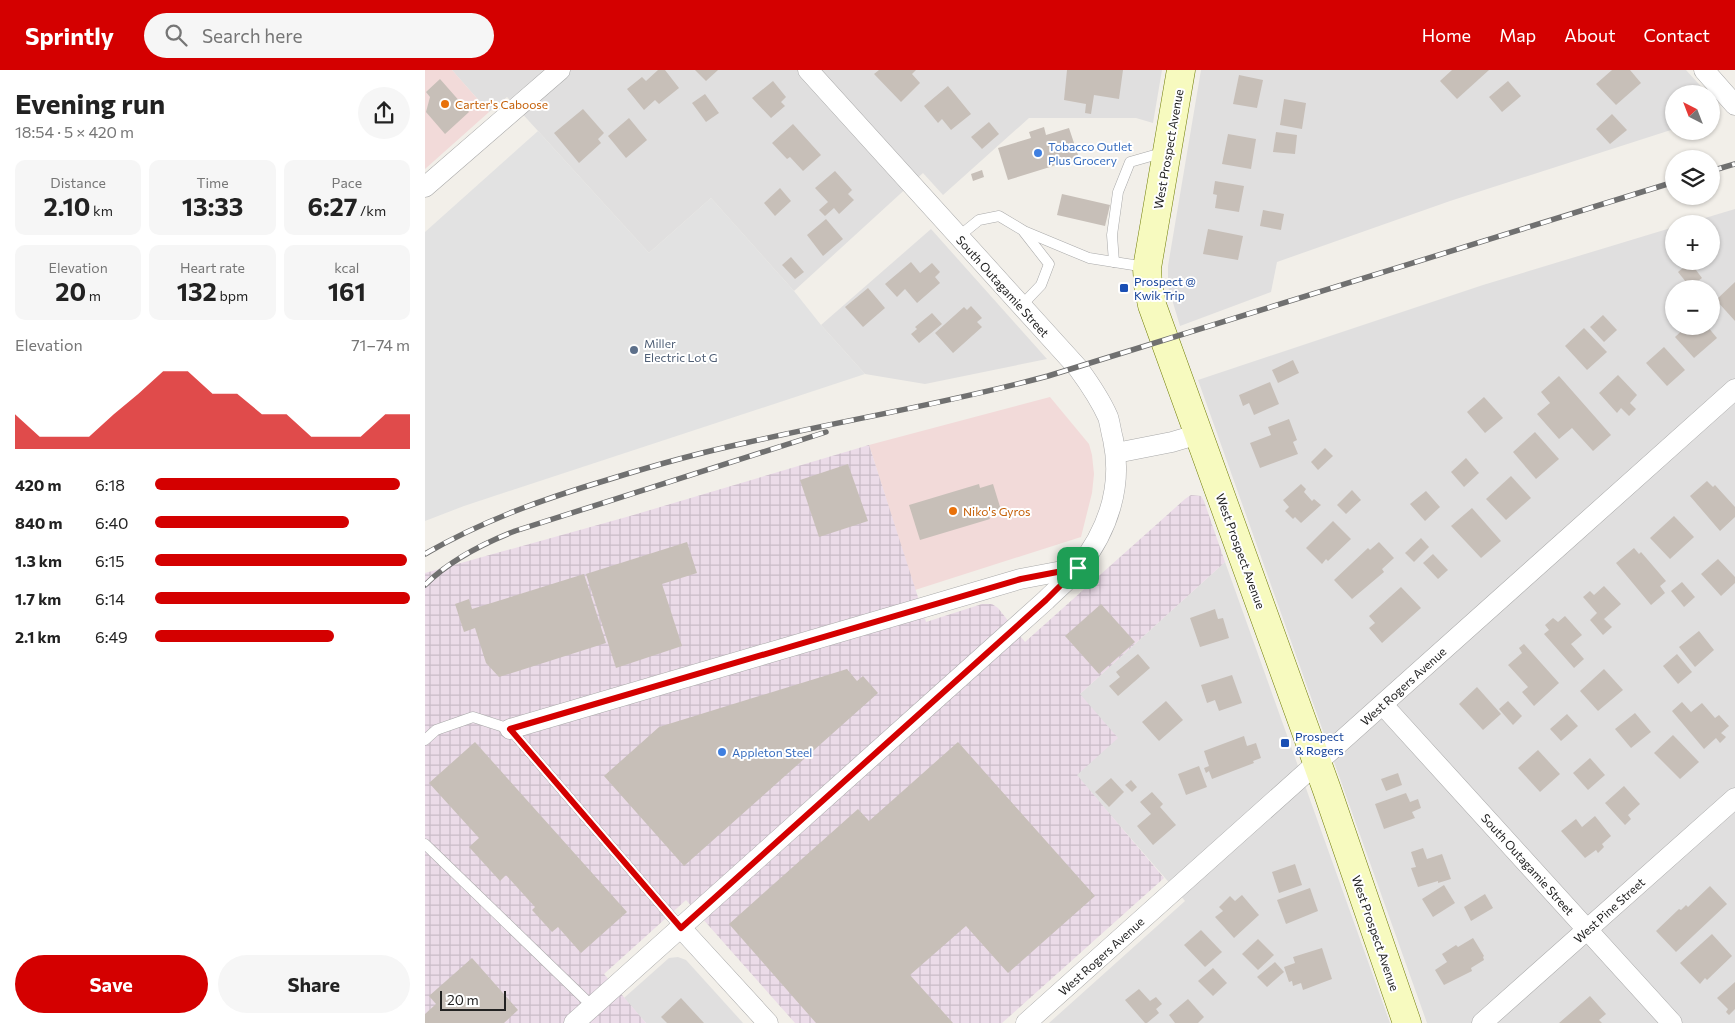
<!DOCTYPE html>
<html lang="en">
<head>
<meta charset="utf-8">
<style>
	:root { --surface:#fff; --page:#f6f6f6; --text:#222; --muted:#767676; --accent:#d40000 }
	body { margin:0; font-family:Commissioner,sans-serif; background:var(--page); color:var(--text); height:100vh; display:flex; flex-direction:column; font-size:19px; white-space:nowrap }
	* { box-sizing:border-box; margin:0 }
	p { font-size:16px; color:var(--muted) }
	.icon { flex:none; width:28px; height:28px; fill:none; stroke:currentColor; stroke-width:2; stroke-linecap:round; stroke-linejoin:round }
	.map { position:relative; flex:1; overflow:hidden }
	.side { display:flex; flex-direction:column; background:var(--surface); width:425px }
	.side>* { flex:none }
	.needle { width:32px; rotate:318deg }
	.fabs { position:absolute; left:1240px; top:15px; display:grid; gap:10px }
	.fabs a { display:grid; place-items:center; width:55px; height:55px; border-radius:50%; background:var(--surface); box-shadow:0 1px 4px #0004; font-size:25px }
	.scale { position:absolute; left:15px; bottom:12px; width:66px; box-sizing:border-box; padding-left:5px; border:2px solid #222; border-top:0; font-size:14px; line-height:18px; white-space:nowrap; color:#222; -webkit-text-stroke:4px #fff; paint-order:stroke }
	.pin { position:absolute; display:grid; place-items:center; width:42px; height:42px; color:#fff; margin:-21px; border-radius:10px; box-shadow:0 2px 8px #0006 }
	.round { display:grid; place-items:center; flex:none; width:52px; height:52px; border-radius:26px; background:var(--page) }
	.overview { display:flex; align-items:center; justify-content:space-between; height:85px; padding:0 15px }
	h1 { font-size:28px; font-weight:700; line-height:38px }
	.figures { display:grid; grid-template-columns:repeat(3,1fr); gap:8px; height:85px; padding:5px 15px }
	.figures div { display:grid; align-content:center; border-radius:10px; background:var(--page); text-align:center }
	.figures b { font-size:25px; font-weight:700 }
	.figures small { font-size:14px; font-weight:400 }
	.figures p { font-size:14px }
	.chart { height:140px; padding:10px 15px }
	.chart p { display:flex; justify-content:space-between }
	.chart svg { width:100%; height:90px; margin-top:5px; fill:var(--accent); opacity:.7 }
	.cta { display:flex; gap:10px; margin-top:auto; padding:10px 15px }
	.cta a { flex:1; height:58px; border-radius:30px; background:var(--accent); color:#fff; font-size:20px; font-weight:700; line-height:58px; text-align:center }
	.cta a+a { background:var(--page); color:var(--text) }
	ul { padding:0 15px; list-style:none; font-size:16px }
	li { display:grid; grid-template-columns:80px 60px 1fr; align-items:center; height:38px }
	li i { height:12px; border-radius:6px; background:var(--accent) }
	header { display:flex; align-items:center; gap:30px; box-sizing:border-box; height:70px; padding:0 25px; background:var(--accent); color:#fff }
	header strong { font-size:24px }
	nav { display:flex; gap:28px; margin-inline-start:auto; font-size:18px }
	.search { width:350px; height:45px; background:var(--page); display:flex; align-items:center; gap:12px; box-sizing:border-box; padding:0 18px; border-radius:28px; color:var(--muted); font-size:19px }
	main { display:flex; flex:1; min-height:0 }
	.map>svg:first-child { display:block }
	.residential { fill:#e0dfdf; fill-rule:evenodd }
	.commercial { fill:#f2dad9 }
	.industrial { fill:url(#industrial-grid) }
	.parking { fill:#e2e2e2 }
	.building { fill:#c7bfb8 }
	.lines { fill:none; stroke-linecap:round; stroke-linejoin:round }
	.service-casing { stroke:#a9a9a9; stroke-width:11 }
	.minor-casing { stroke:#a9a9a9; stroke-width:21 }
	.secondary-casing { stroke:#707d05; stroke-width:29 }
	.service { stroke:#fff; stroke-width:10 }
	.minor { stroke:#fff; stroke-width:20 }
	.secondary { stroke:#f7fabf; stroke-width:28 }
	.rail-casing { stroke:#707070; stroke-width:5.5 }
	.rail { stroke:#fff; stroke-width:4; stroke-dasharray:11; stroke-linecap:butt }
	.route-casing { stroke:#fff; stroke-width:10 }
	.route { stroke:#d40000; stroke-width:6 }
	.food-dot { fill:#e8710a; stroke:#fff; stroke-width:2 }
	.shop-dot { fill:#3f7fe0; stroke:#fff; stroke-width:2 }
	.transit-dot { fill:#1a4fb4; stroke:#fff; stroke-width:2 }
	.service-dot { fill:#5c6f8a; stroke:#fff; stroke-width:2 }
	.labels { text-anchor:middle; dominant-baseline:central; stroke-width:4; stroke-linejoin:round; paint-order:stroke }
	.food-label { font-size:12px; fill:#c56008; stroke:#fff; text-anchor:start }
	.shop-label { font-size:12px; fill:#366cbe; stroke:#fff; text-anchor:start }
	.street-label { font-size:12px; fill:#222; stroke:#fff }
	.transit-label { font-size:12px; fill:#164399; stroke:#fff; text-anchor:start }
	.service-label { font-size:12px; fill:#4e5e75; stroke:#fff; text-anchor:start }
</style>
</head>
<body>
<header>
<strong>Sprintly</strong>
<div class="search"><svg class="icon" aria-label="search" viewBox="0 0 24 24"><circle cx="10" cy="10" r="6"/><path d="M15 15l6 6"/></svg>Search here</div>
<nav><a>Home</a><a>Map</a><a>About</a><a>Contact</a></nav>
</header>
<main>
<section class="side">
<div class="overview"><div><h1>Evening run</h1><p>18:54 · 5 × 420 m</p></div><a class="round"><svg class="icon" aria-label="share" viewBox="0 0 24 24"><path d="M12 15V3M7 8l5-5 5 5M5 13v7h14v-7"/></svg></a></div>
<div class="figures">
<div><p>Distance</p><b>2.10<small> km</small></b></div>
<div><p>Time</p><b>13:33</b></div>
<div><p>Pace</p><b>6:27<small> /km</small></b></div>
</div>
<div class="figures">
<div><p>Elevation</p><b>20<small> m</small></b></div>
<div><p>Heart rate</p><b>132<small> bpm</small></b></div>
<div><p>kcal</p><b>161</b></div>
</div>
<div class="chart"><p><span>Elevation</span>71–74 m</p>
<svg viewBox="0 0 160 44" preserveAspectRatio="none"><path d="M0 44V27L10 38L20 38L30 38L40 27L50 17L60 6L70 6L80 17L90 17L100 27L110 27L120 38L130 38L140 38L150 27L160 27V44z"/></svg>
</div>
<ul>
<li><b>420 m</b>6:18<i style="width:96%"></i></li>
<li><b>840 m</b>6:40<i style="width:76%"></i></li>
<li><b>1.3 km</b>6:15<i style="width:99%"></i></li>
<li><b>1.7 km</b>6:14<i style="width:100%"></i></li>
<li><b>2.1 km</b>6:49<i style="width:70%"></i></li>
</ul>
<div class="cta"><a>Save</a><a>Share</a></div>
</section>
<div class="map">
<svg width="1310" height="953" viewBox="0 0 1310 953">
	<defs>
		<pattern id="industrial-grid" width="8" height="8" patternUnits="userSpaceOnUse" patternTransform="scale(1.25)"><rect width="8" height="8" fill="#ebdbe8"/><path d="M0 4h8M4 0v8" fill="none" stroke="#c9bcc7"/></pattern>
	</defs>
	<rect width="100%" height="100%" fill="#f2efe9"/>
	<g class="residential">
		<path d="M27,0H737L728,53L711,48H604L518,125L498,103L369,221L286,128L224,183L82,27L64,42Z"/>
		<path d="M776,0H1261L1283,24H1249V59L1025,131L852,192L846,222L755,256L743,216V196Z"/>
		<path d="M1310,139V953H1002L773,310L1058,215L1249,157V191H1286V154H1260ZM1249,219H1286V256H1249Z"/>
		<path d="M506,159L622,289L500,314L440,304L396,255Z"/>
		<path d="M800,492L965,953H624L760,831L651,705L655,624Z"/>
		<path d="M253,887L261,890L318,953H221L199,928L244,888Z"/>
	</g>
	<g class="commercial">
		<path d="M0,0H27L64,42L0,99Z"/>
		<path d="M625,327L664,374L667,385L669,404L667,423L656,467L490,520L444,375Z"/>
	</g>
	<path class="industrial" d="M444,375L501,552L557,534H567L573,538L600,572L760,429L766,425L776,426L779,431L800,492L655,624L693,668L652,705L739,808L577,953H370L261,830L179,904L221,953H0V503L205,446Z"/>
	<path class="parking" d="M113,61L224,183L286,128L369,221L396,255L440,304L39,436L0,451V162Z"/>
	<g class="building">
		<path d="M233,0H240L254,18L234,34L230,30L219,40L202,19L217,7L221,11Z"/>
		<path d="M270,0H293L281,11Z"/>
		<path d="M454,0H491L487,4L495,13L476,32L449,4Z"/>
		<path d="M642,0H698L694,29L669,25L666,44L660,43L661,34L639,30Z"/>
		<path d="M1027,0H1064L1032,29L1015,11Z"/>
		<path d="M1187,0H1205L1216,13L1191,35L1171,14Z"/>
		<path d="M814,5L838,10L832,38L808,34Z"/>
		<path d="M15,9L44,42L20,64L1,42L5,27L1,22Z"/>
		<path d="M348,11L361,27L356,32L360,36L346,48L327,28Z"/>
		<path d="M1083,11L1096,26L1077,42L1064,27Z"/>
		<path d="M523,16L546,44L526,60L517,49L513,53L499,36Z"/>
		<path d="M280,24L294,43L281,52L267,33Z"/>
		<path d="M859,29L881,33L877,59L855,55Z"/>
		<path d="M158,39L179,63L173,69L176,73L154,93L129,63Z"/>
		<path d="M1187,44L1202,60L1185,74L1171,59Z"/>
		<path d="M204,48L222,70L201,88L183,66Z"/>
		<path d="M564,52L574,64L557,79L546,67Z"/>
		<path d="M368,54L396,85L378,101L365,87L362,89L347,73Z"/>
		<path d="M619,57L621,65L644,58L654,88L583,110L573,78L606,68L604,62Z"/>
		<path d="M851,62L872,65L870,84L848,82Z"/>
		<path d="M803,64L831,69L826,99L797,94Z"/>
		<path d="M557,100L559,107L548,111L546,104Z"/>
		<path d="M410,101L427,120L423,124L429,130L414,144L409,138L400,146L394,140L403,132L390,118Z"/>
		<path d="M790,111L819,116L814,142L790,138L792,125L788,124Z"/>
		<path d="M355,118L366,131L350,146L339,133Z"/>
		<path d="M637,124L685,135L680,156L632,145Z"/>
		<path d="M838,140L859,144L856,160L835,156Z"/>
		<path d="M401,149L418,169L398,186L382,165Z"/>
		<path d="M783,159L818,166L813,190L778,184Z"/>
		<path d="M366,187L379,202L370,209L357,195Z"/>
		<path d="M486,192L495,203L507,193L515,202L510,207L515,213L492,233L480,219L472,227L460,214Z"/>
		<path d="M1265,192L1277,208L1265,217L1253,202Z"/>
		<path d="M1310,212V251L1291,230Z"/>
		<path d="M443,218L460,238L438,257L420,237Z"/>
		<path d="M546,236L557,248L552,252L557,257L528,283L510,263L539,237L542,240Z"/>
		<path d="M507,243L517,254L494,273L486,264L492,259L490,257Z"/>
		<path d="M1178,245L1192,260L1179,272L1165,257Z"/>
		<path d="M1262,256H1282L1292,268L1269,288L1250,267Z"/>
		<path d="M1159,258L1182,282L1162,300L1140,276Z"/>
		<path d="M1239,277L1260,300L1242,316L1221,293Z"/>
		<path d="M868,290L874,303L853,313L847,300Z"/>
		<path d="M1193,305L1212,325L1205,333L1211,339L1204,346L1196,338L1192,343L1174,323Z"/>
		<path d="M1134,306L1186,365L1168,381L1147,358L1134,369L1112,344L1125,333L1116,322Z"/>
		<path d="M845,312L854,334L829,345L824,333L818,336L814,325Z"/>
		<path d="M1059,327L1078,348L1060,363L1042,342Z"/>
		<path d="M864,349L872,370L868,372L873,384L835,398L825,373L846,365L843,357Z"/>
		<path d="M1110,362L1134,389L1111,409L1088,382Z"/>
		<path d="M900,378L908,386L893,400L886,392Z"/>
		<path d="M1041,388L1054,403L1039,417L1026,402Z"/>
		<path d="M423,394L443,451L394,467L375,410Z"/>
		<path d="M1086,406L1106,428L1081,450L1061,429Z"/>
		<path d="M1282,411L1288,417L1290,415L1310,437V447L1295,461L1265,426Z"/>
		<path d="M554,414L555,418L568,414L576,440L563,443L565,449L495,470L484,435Z"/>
		<path d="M876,414L881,419L879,422L887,431L889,429L896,435L876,453L870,447L868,449L860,441L864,437L858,430Z"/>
		<path d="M927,420L936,430L921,444L912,435Z"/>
		<path d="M1001,421L1015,437L1000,451L985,434Z"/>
		<path d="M1047,438L1076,471L1056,488L1026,456Z"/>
		<path d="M1249,446L1269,467L1245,489L1225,468Z"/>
		<path d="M908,451L926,469L903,491L901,489L897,494L881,478Z"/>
		<path d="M996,468L1004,477L989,492L980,483Z"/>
		<path d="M262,472L272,503L237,514L257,576L191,598L161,504Z"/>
		<path d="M954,472L969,488L957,499L959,502L927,529L909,510L943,478L945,480Z"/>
		<path d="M1209,478L1214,484L1216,482L1241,511L1235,516L1240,523L1226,535L1191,493Z"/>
		<path d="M1008,484L1023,500L1013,509L998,493Z"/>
		<path d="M1293,489L1310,507V513L1296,526L1276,504Z"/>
		<path d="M159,504L181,573L74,607L61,593L50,558L39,562L30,534L44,529L47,539Z"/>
		<path d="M1257,512L1270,527L1259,537L1246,521Z"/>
		<path d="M1179,516L1196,534L1179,549L1187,557L1178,565L1165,550L1172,543L1158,527L1165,521L1169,525Z"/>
		<path d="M976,517L996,538L957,573L944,558L950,553L944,546Z"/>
		<path d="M676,534L710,572L674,604L640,566Z"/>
		<path d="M790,539L793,549L798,548L804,568L775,577L765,548Z"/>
		<path d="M1140,546L1157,565L1146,574L1159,589L1149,598L1119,564L1124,560L1120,555L1128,548L1133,552Z"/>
		<path d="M1274,561L1289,580L1270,597L1254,577Z"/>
		<path d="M1099,574L1134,613L1109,636L1097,622L1103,617L1083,595L1097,583L1094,578Z"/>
		<path d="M713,584L725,598L693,626L684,616L695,607L691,602Z"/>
		<path d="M1252,584L1267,602L1253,614L1238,596Z"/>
		<path d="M422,599L432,611L438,606L453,623L259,796L179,706L234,657Z"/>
		<path d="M1179,599L1198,620L1173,641L1155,621Z"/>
		<path d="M807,605L817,633L794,641L790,630L782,633L776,615Z"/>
		<path d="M1052,617L1076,644L1058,660L1034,634Z"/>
		<path d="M741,631L758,650L734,671L717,652Z"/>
		<path d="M1083,631L1097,646L1088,655L1074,639Z"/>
		<path d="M1257,632L1266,642L1277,633L1290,648L1294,645L1304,656L1296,663L1301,667L1295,673L1291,668L1279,679L1247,641Z"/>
		<path d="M1210,643L1226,662L1206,678L1190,659Z"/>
		<path d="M1142,644L1153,656L1136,671L1125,659Z"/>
		<path d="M1248,665L1274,692L1255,709L1229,683Z"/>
		<path d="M819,666L822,676L831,673L836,688L828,691L829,693L787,709L784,701L781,703L779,698L784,696L779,681Z"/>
		<path d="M50,672L202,842L156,883L133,857L127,862L107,840L110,837L81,805L75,811L44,777L54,768L4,713Z"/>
		<path d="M533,672L670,826L583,903L541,856L485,905L528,953H391L304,854L433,739L444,751Z"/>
		<path d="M1113,680L1135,704L1115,722L1093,698Z"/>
		<path d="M1165,688L1180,705L1163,720L1148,703Z"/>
		<path d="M774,696L782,717L761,725L753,704Z"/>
		<path d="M973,703L977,715L961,721L956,709Z"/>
		<path d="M686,708L699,722L684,737L670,722Z"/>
		<path d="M706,710L712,717L707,722L700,715Z"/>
		<path d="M1199,716L1215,734L1203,745L1206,749L1200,755L1180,733Z"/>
		<path d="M727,722L738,734L735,737L751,755L728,775L712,756L726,744L715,732Z"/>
		<path d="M981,723L985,732L993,729L996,738L987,742L990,748L959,759L950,734Z"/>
		<path d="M1170,746L1186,766L1177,774L1179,777L1173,783L1171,780L1160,788L1136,761L1151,749L1157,757Z"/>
		<path d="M998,778L1002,789L1017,784L1026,809L1013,813V811L993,817L986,798L991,797L986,782Z"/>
		<path d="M870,794L877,815L854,823L847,802Z"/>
		<path d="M1019,815L1030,833L1008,847L997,829Z"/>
		<path d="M1285,816L1302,834L1251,882L1231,861L1254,839L1256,840L1261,835L1263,837Z"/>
		<path d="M885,818L893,841L861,854L852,830Z"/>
		<path d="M1060,824L1068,838L1046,851L1039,837Z"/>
		<path d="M817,825L834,845L809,868L790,847L798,841L794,837L805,826L810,831Z"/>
		<path d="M776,860L797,882L780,897L759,875Z"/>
		<path d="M1287,864L1307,886L1282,910L1280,908L1275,914L1255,893Z"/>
		<path d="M1048,868L1059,886L1058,887L1059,890L1046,898L1047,901L1019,915L1010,900L1022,892L1017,884L1031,875L1033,877Z"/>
		<path d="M833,869L849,885L833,900L817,884Z"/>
		<path d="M897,878L907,909L878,920L876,913L868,916L867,911L864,912L859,897L870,893L868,887Z"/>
		<path d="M47,888L93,940L79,953H0V944L11,934L4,926Z"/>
		<path d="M850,892L859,902L842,917L832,907Z"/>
		<path d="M788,898L802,913L788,926L773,911Z"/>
		<path d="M1310,912V939L1304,945L1301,942L1303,939L1292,928Z"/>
		<path d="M714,919L725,931L731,927L737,934L731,939L734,943L722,953H720L700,930Z"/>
		<path d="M1165,926L1181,944L1174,950L1177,953H1134Z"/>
		<path d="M256,928L279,953H242L236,947Z"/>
		<path d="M763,929L779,947L773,953H750L744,945Z"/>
	</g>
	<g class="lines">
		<g class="service-casing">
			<g id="service">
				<path d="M533,167L554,150L574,146L599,161L664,188L721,197"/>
				<path d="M689,192L687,165L693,122L705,92L740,82"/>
				<path d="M597,235L616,215L624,194L599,162"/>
				<path d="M0,670L11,660L48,647L85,659L256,858"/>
				<path d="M0,774L167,936"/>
			</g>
		</g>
		<g class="minor-casing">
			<g id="minor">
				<path d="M1279,0L1310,35"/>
				<path d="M0,117L135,0"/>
				<path d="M691,383L747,372L774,364"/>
				<path d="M958,635L1247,953"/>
				<path d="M85,659L595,509L653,498"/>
				<path d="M256,858L343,953"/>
				<path d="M149,953L621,530C632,519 645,509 654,497C683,460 698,416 688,369C686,362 685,353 683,347C675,329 664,313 653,298L383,0"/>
				<path d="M601,953L1310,319"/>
				<path d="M1057,953L1310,728"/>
			</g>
		</g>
		<g class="secondary-casing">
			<path id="secondary" d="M756,0L722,198L723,215L727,235L902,720L982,953"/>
		</g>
		<use href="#service" class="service"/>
		<use href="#minor" class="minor"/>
		<use href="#secondary" class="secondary"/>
		<g class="rail-casing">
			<g id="rail">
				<path d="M1286,101L1310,94"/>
				<path d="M0,484C57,451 118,429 182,410C227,396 273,383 320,373C421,350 523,333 623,306L1249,112"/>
				<path d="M0,515C25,490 57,474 90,461L401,362"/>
			</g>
		</g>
		<use href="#rail" class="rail"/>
	</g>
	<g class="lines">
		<g class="route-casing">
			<path id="route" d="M653,498L621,530L256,858L85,659L596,509Z"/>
		</g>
		<use href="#route" class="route"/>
	</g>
	<g class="food-dot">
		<circle cx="20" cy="34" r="5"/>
		<circle cx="528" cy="441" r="5"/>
	</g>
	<g class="shop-dot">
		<circle cx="613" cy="83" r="5"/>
		<circle cx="297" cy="682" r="5"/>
	</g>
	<g class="transit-dot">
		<rect x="694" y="213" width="10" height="10" rx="2.5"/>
		<rect x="855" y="668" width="10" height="10" rx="2.5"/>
	</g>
	<circle class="service-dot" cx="209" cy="280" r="5"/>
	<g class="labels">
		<g class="food-label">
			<text x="30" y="34">Carter's Caboose</text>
			<text x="538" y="441">Niko's Gyros</text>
		</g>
		<g class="shop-label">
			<text x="623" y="76">Tobacco Outlet<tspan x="623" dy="14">Plus Grocery</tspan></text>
			<text x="307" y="682">Appleton Steel</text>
		</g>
		<g class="street-label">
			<text transform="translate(743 79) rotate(-80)">West Prospect Avenue</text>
			<text transform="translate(578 216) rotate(48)">South Outagamie Street</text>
			<text transform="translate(816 481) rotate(70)">West Prospect Avenue</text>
			<text transform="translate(978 616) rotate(-42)">West Rogers Avenue</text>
			<text transform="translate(1103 794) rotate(48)">South Outagamie Street</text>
			<text transform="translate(1184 840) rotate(-42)">West Pine Street</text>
			<text transform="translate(951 863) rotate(71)">West Prospect Avenue</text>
			<text transform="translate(676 886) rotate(-42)">West Rogers Avenue</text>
		</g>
		<g class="transit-label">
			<text x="709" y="211">Prospect @<tspan x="709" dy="14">Kwik Trip</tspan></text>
			<text x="870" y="666">Prospect<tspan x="870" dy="14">&amp; Rogers</tspan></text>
		</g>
		<g class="service-label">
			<text x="219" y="273">Miller<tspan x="219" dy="14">Electric Lot G</tspan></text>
		</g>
	</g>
</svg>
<div class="fabs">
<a><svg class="needle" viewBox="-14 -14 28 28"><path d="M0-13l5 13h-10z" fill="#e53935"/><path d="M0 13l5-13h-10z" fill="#767676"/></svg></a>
<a><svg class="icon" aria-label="layers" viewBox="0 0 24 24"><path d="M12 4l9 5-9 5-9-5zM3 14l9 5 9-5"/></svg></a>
<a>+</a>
<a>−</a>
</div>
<div class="scale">20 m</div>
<div class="pin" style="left:653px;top:498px;background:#1e9e55"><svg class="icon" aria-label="arrive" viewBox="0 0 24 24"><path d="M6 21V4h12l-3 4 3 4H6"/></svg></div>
</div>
</main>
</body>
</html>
